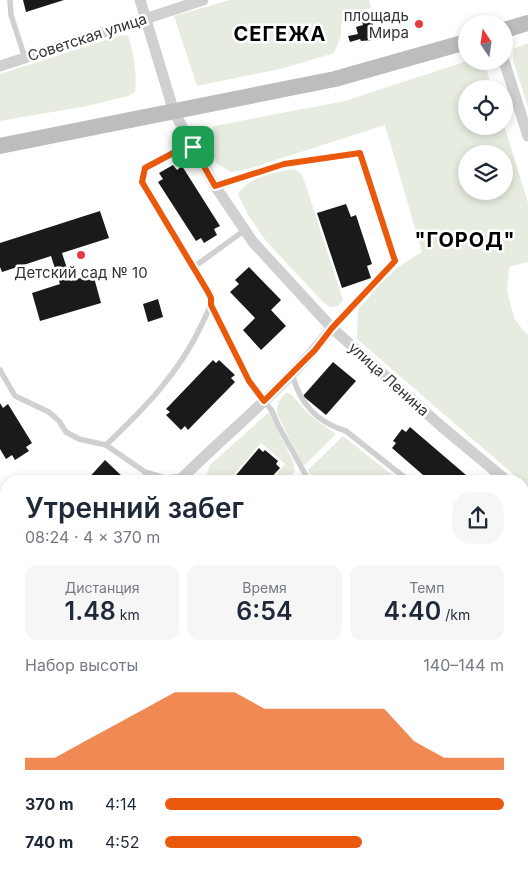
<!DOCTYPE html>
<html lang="ru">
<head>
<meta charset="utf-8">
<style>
	:root { --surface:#fff; --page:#f6f6f7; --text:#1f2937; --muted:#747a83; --accent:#ea580c }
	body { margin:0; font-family:Inter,sans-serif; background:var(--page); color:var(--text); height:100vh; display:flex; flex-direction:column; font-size:19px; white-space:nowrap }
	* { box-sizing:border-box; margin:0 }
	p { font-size:16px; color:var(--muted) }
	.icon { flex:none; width:28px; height:28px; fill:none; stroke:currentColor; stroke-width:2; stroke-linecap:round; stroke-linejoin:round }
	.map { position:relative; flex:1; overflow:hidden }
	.drawer { position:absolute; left:0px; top:475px; width:529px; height:396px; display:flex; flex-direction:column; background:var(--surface); border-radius:20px 20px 0 0; box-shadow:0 2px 8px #0003 }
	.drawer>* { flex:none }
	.needle { width:32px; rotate:347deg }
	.buttons { position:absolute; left:458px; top:15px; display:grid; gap:10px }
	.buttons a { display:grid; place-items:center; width:55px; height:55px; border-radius:50%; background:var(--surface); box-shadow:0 2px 8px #0003; font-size:25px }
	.pin { position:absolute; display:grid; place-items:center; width:42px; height:42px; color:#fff; margin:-21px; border-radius:10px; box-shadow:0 2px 8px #0006 }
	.round { display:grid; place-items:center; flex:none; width:52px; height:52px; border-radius:20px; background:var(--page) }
	.head { display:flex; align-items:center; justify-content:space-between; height:85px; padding:0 25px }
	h1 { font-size:28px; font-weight:600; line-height:38px }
	.metrics { display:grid; grid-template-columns:repeat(3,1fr); gap:8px; height:85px; padding:5px 25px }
	.metrics div { display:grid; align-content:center; border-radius:12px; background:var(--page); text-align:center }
	.metrics b { font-size:25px; font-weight:600 }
	.metrics small { font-size:14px; font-weight:400 }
	.metrics p { font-size:14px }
	.chart { height:140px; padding:10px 25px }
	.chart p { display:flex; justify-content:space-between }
	.chart svg { width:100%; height:90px; margin-top:5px; fill:var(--accent); opacity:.7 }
	ul { padding:0 25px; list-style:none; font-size:16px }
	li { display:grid; grid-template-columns:80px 60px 1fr; align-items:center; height:38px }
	li i { height:12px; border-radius:6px; background:var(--accent) }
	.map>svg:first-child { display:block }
	.green { fill:#e6ecdf; fill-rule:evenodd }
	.building { fill:#1a1a1a }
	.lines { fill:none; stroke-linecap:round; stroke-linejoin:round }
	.lane { stroke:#d0d0d0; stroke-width:5.5 }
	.street { stroke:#d0d0d0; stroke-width:11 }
	.secondary { stroke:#bdbdbd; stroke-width:16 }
	.route-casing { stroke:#fff; stroke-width:10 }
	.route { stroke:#ea580c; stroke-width:6 }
	.poi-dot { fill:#e63946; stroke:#fff; stroke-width:2 }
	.labels { text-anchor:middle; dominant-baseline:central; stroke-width:5; stroke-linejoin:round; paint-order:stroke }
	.poi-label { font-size:15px; fill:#333; stroke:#fff; text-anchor:end }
	.street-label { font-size:15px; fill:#333; stroke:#fff }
	.district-label { font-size:20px; font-weight:bold; letter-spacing:1px; fill:#000; stroke:#fff }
</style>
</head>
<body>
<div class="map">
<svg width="528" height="871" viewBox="0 0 528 871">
	<rect width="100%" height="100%" fill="#fff"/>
	<g class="green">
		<path d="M230,0H369L371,8L356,11L353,18L341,23V36L334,53L284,68L197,86L174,16Z"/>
		<path d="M122,35L128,36C134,55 137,73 135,92L128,96L87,106L0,121V74Z"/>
		<path d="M528,43V107L513,60L514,49Z"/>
		<path d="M467,61H484L492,89H466V126L504,125L528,203V262L509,267L507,291L514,318L526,334H528V487L357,339L358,309L382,282L398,267L422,252L385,125L248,169L231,172L217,164C211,151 205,138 214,126L345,101ZM466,154H504V191H466Z"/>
		<path d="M294,169L302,174L343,300L338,306L331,307L325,304L266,241L248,215L238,194C249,177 274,172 294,169Z"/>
		<path d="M286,393C293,393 293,397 298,402C308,415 322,425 336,434L305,465L302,464L277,414C276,405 279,400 286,393Z"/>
		<path d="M269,412L293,461L295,472L287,481H271L285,464L261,443L228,481H207V474L210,465Z"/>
		<path d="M343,436L400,481H315L308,470Z"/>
		<path d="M522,581L528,585V654L523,656Z"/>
		<path d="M0,773H3L6,776V834L0,815Z"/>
		<path d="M41,865H95L96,871H43Z"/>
	</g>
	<g class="building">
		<path d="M23,0H64L26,12Z"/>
		<path d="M367,14L369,22L372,21L375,31L377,32L373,40L361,41L360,39L350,42L348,36L358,34L356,27L363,25L360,16Z"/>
		<path d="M173,165L177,170L182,166L220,226L214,229L217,235L204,243L201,238L196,241L158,182L163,179L159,173Z"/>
		<path d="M346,204L351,217L356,215L372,264L367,266L371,278L342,288L317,213Z"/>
		<path d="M100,211L109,238L62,253L71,281L93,274L101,303L40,321L32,293L60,284L51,256L2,272L0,267V243Z"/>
		<path d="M249,267L281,300L271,310L286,326L261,350L243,330L255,318L230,292L239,284L235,280Z"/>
		<path d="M158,299L163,317L148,322L143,304Z"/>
		<path d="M213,360L216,363L219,360L235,375L231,378L235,382L188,430L185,426L181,430L166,415L170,412L166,409Z"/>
		<path d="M333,362L356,381L326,415L303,396Z"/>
		<path d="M0,403L3,408L8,404L32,443L26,447L29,451L15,460L12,455L6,459L0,449Z"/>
		<path d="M410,427L466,475L462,480L464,481H430L392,448L396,443L393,441L402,429L406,432Z"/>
		<path d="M259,448L263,452L265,450L278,461L276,464L280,468L268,481H231Z"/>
		<path d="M105,460L125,479L123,481H86Z"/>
		<path d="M522,523L528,528V567L522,562Z"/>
		<path d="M216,865H293L275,871H218Z"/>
	</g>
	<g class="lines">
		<g class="lane">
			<path d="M10,0L11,15L25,58"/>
			<path d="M215,186L284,164L360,153L395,261L332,328"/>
			<path d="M194,267L245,230"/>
			<path d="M211,305L249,381L272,411L278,425L309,481"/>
			<path d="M0,370L15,396L49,412L59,421L66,432L79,439L106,445L145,472L165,478L183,476"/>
			<path d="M292,374C300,403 316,422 346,431L409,481"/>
			<path d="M106,445C144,409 180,372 202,324C207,313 214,303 208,292L142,182L145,168L175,152L193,147"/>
			<path d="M145,472L148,481"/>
			<path d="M522,576L528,580"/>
			<path d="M0,736L6,750"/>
			<path d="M522,756H524"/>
			<path d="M522,776L528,774"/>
			<path d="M32,865L34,871"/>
			<path d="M441,865L443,871"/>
		</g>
		<g class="street">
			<path d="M140,0L174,112L215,186L253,242L332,328L441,426L507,481"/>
			<path d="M504,61L528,136"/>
			<path d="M0,66L203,0"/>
			<path d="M179,481C230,430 288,385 332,328"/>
			<path d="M522,495L528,499"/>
			<path d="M0,652L6,647"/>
			<path d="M522,849L528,847"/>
			<path d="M378,865L380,871"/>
			<path d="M452,871L471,865"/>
		</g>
		<g class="secondary">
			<path d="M504,30L528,23"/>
			<path d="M0,146L335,79L466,42"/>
		</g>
	</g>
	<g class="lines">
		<g class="route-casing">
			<path id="route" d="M193,147L215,186L284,164L360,153L395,261L332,328L315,350L264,401L249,381L211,305V298L208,292L142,182L145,168L175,152Z"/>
		</g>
		<use href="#route" class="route"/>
	</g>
	<g class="poi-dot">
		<circle cx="419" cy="24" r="5"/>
		<circle cx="81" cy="255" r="5"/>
	</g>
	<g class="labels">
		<g class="poi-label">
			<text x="409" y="15">площадь<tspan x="409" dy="17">Мира</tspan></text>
			<text x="81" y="272" text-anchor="middle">Детский сад № 10</text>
		</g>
		<g class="street-label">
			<text transform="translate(87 37) rotate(-18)">Советская улица</text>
			<text transform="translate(389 379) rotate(42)">улица Ленина</text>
		</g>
		<g class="district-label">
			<text x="280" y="34">СЕГЕЖА</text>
			<text x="465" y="240">"ГОРОД"</text>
		</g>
	</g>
</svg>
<div class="buttons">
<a><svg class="needle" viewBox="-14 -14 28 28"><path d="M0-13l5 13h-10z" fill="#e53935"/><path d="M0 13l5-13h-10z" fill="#747a83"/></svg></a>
<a><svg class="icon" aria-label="locate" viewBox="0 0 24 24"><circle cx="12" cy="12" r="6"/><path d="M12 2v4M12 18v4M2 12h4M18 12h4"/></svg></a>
<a><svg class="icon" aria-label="layers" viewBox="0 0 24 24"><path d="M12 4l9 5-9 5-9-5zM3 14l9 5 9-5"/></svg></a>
</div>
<div class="pin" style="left:193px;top:147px;background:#1e9e55"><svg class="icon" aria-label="arrive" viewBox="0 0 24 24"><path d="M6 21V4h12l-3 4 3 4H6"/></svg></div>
<section class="drawer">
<div class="head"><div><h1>Утренний забег</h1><p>08:24 · 4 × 370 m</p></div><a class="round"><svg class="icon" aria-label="share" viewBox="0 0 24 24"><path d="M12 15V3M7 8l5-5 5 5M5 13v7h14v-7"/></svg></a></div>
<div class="metrics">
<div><p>Дистанция</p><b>1.48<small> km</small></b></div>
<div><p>Время</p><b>6:54</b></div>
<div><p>Темп</p><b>4:40<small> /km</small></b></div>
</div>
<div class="chart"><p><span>Набор высоты</span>140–144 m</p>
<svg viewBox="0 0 160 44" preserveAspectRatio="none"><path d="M0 44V38L10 38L20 30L30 22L40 14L50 6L60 6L70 6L80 14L90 14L100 14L110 14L120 14L130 30L140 38L150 38L160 38V44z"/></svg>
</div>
<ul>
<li><b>370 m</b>4:14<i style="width:100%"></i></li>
<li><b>740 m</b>4:52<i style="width:58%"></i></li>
</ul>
</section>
</div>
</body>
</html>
